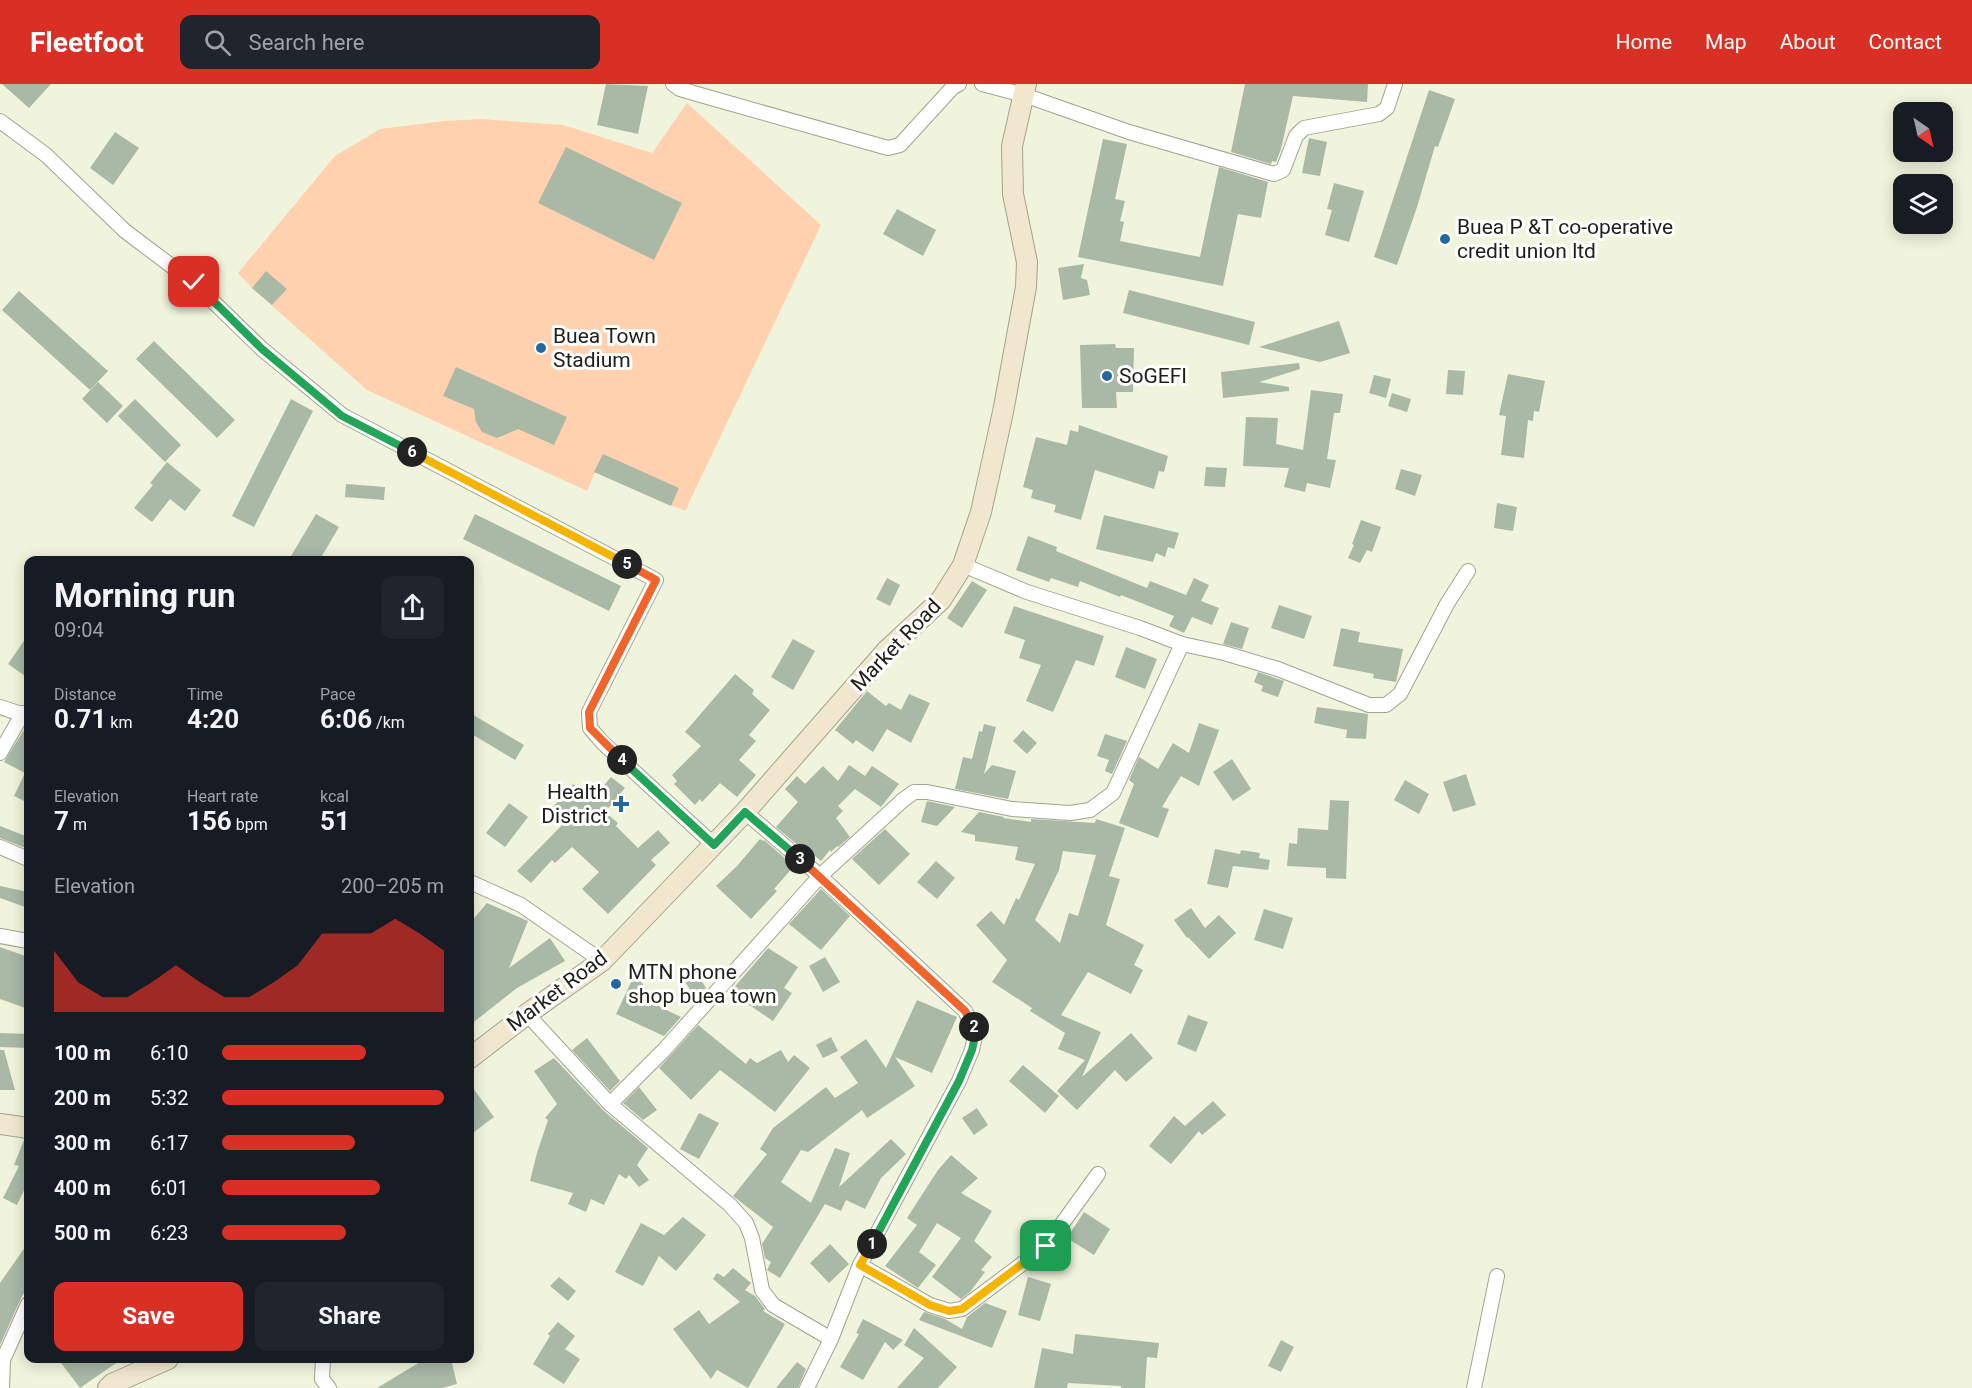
<!DOCTYPE html>
<html lang="en">
<head>
<meta charset="utf-8">
<style>
	:root { --surface:#171b24; --page:#20242c; --text:#f1f3f6; --muted:#9ea1a6; --accent:#d93025 }
	body { margin:0; font-family:Roboto,sans-serif; background:var(--page); color:var(--text); height:100vh; display:flex; flex-direction:column; font-size:22px; white-space:nowrap }
	* { box-sizing:border-box; margin:0 }
	p { font-size:20px; color:var(--muted) }
	.icon { flex:none; width:33px; height:33px; fill:none; stroke:currentColor; stroke-width:2; stroke-linecap:round; stroke-linejoin:round }
	.map { position:relative; flex:1; overflow:hidden }
	.panel { position:absolute; left:24px; top:472px; width:450px; height:807px; display:flex; flex-direction:column; background:var(--surface); border-radius:12px; box-shadow:0 3px 15px #0003 }
	.panel>* { flex:none }
	.needle { width:39px; rotate:146deg }
	.controls { position:absolute; left:1893px; top:18px; display:grid; gap:12px }
	.controls a { display:grid; place-items:center; width:60px; height:60px; border-radius:12px; background:var(--surface); box-shadow:0 3px 15px #0003; font-size:30px }
	.pin { position:absolute; display:grid; place-items:center; width:51px; height:51px; color:#fff; margin:-26px; border-radius:12px; box-shadow:0 3px 9px #0006 }
	.km { position:absolute; width:30px; height:30px; margin:-15px; border-radius:50%; background:#222; color:#fff; font-size:16px; line-height:30px; text-align:center }
	.round { display:grid; place-items:center; flex:none; width:63px; height:63px; border-radius:12px; background:var(--page) }
	.headline { display:flex; align-items:center; justify-content:space-between; height:102px; padding:0 30px }
	h1 { font-size:33px; font-weight:700; line-height:45px }
	.stats { display:grid; grid-template-columns:repeat(3,1fr); gap:9px; height:102px; padding:6px 30px }
	.stats div { display:grid; align-content:center }
	.stats b { font-size:26px; font-weight:700 }
	.stats small { font-size:16px; font-weight:400 }
	.stats p { font-size:16px }
	.chart { height:168px; padding:12px 30px }
	.chart p { display:flex; justify-content:space-between }
	.chart svg { width:100%; height:108px; margin-top:6px; fill:var(--accent); opacity:.7 }
	.button { display:flex; gap:12px; margin-top:auto; padding:12px 30px }
	.button a { flex:1; height:69px; border-radius:12px; background:var(--accent); color:#fff; font-size:24px; font-weight:700; line-height:69px; text-align:center }
	.button a+a { background:var(--page); color:var(--text) }
	ul { padding:0 30px; list-style:none; font-size:20px }
	li { display:grid; grid-template-columns:96px 72px 1fr; align-items:center; height:45px }
	li i { height:15px; border-radius:8px; background:var(--accent) }
	header { display:flex; align-items:center; gap:36px; box-sizing:border-box; height:84px; padding:0 30px; background:var(--accent); color:#fff }
	header strong { font-size:28px }
	nav { display:flex; gap:33px; margin-inline-start:auto; font-size:21px }
	.search { width:420px; height:54px; background:var(--page); display:flex; align-items:center; gap:15px; box-sizing:border-box; padding:0 21px; border-radius:12px; color:var(--muted); font-size:22px }
	.map>svg:first-child { display:block }
	.green { fill:#ffd1ae }
	.building { fill:#a9b9a6; fill-rule:evenodd }
	.lines { fill:none; stroke-linecap:round; stroke-linejoin:round }
	.street-casing { stroke:#a0a38d; stroke-width:16 }
	.secondary-casing { stroke:#a0a38d; stroke-width:22 }
	.street { stroke:#fff; stroke-width:14 }
	.secondary { stroke:#f1e7cf; stroke-width:20 }
	.split-1-casing { stroke:#fff; stroke-width:12 }
	.split-2-casing { stroke:#fff; stroke-width:12 }
	.split-3-casing { stroke:#fff; stroke-width:12 }
	.split-4-casing { stroke:#fff; stroke-width:12 }
	.split-5-casing { stroke:#fff; stroke-width:12 }
	.split-6-casing { stroke:#fff; stroke-width:12 }
	.split-7-casing { stroke:#fff; stroke-width:12 }
	.split-1 { stroke:#f5b400; stroke-width:8 }
	.split-2 { stroke:#22a559; stroke-width:8 }
	.split-3 { stroke:#f0652b; stroke-width:8 }
	.split-4 { stroke:#22a559; stroke-width:8 }
	.split-5 { stroke:#f0652b; stroke-width:8 }
	.split-6 { stroke:#f5b400; stroke-width:8 }
	.split-7 { stroke:#22a559; stroke-width:8 }
	.poi-dot { fill:#25689d; stroke:#fff; stroke-width:2 }
	.labels { text-anchor:middle; dominant-baseline:central; stroke-width:6; stroke-linejoin:round; paint-order:stroke }
	.poi-label { font-size:21px; fill:#1e1f17; stroke:#fff; text-anchor:start }
	.street-label { font-size:21px; fill:#1e1f17; stroke:#fff }
</style>
</head>
<body>
<header>
<strong>Fleetfoot</strong>
<div class="search"><svg class="icon" aria-label="search" viewBox="0 0 24 24"><circle cx="10" cy="10" r="6"/><path d="M15 15l6 6"/></svg>Search here</div>
<nav><a>Home</a><a>Map</a><a>About</a><a>Contact</a></nav>
</header>
<div class="map">
<svg width="1972" height="1304" viewBox="0 0 1972 1304">
	<rect width="100%" height="100%" fill="#f1f4dc"/>
	<path class="green" d="M687,19L821,141L685,427L595,388L587,407L367,306L252,204L238,189L335,72L380,45L444,37L482,35L522,38L563,41L652,69Z"/>
	<g class="building">
		<path d="M2,0H51L29,24Z"/>
		<path d="M606,0L648,2L638,50L597,41Z"/>
		<path d="M1245,0H1368L1367,18L1293,12L1281,65L1276,78L1272,77L1271,80L1231,68Z"/>
		<path d="M1429,6L1455,15L1438,63L1435,62L1417,123L1397,181L1374,173Z"/>
		<path d="M115,48L139,64L113,101L90,84Z"/>
		<path d="M1309,54L1327,58L1320,92L1302,89Z"/>
		<path d="M1103,55L1127,60L1115,115L1125,117L1120,137L1124,138L1120,157L1200,173L1219,83L1268,98L1261,134L1238,130L1223,202L1078,173Z"/>
		<path d="M566,63L682,119L654,176L538,119Z"/>
		<path d="M1334,99L1364,107L1349,158L1325,151L1332,126L1327,125Z"/>
		<path d="M897,125L936,146L923,172L883,150Z"/>
		<path d="M1084,180L1081,194L1087,196L1090,211L1063,216L1058,184Z"/>
		<path d="M266,187L287,205L272,221L252,204Z"/>
		<path d="M1129,206L1255,238L1249,261L1123,229Z"/>
		<path d="M19,207L108,287L90,306L2,226Z"/>
		<path d="M1339,237L1350,269L1320,278L1259,263Z"/>
		<path d="M154,257L235,336L217,354L136,275Z"/>
		<path d="M1115,260L1116,264H1134L1133,308H1116L1117,324H1082L1080,261Z"/>
		<path d="M1299,279L1300,285L1259,298L1289,303V307L1223,314L1221,288Z"/>
		<path d="M456,283L567,333L554,361L518,345L497,354L482,348L476,338L474,325L443,312Z"/>
		<path d="M1448,286L1465,287L1463,311L1446,310Z"/>
		<path d="M1508,290L1545,297L1539,328L1534,327L1533,337L1528,336L1524,374L1501,371L1506,332L1499,331Z"/>
		<path d="M1374,291L1391,295L1386,314L1369,309Z"/>
		<path d="M98,298L123,322L107,339L82,315Z"/>
		<path d="M1311,306L1343,310L1340,329H1334L1327,375L1336,376L1330,404L1307,399L1305,408L1284,403L1289,384L1243,382L1246,333L1278,334L1276,360L1303,366Z"/>
		<path d="M1392,309L1411,315L1407,328L1388,322Z"/>
		<path d="M135,315L181,361L165,378L118,332Z"/>
		<path d="M291,315L313,327L254,443L232,432Z"/>
		<path d="M1079,341L1168,372L1164,388L1159,387L1154,405L1095,386L1081,436L1054,428L1056,421L1031,414L1033,406L1023,403L1036,353L1067,361L1070,346L1078,348Z"/>
		<path d="M603,370L679,404L671,422L594,388Z"/>
		<path d="M167,378L201,406L185,427L170,415L152,438L134,424L153,401L150,399Z"/>
		<path d="M1206,383L1227,384L1225,403L1204,402Z"/>
		<path d="M1401,385L1422,391L1415,412L1395,405Z"/>
		<path d="M346,400L385,403L384,416L345,413Z"/>
		<path d="M1497,419L1517,423L1513,447L1494,444Z"/>
		<path d="M316,430L339,443L319,477H288Z"/>
		<path d="M475,430L621,502L609,527L463,455Z"/>
		<path d="M1104,431L1179,449L1174,465L1168,463L1165,473L1156,469L1153,478L1096,465Z"/>
		<path d="M1361,436L1381,443L1372,468L1367,466L1360,479L1348,474L1354,461L1352,460Z"/>
		<path d="M1028,452L1057,463L1056,467L1147,504L1150,497L1186,511L1194,494L1209,501L1201,517L1219,524L1212,541L1192,533L1184,549L1169,542L1174,532L1121,511L1120,513L1080,497L1078,503L1051,494L1049,498L1016,486Z"/>
		<path d="M887,494L900,501L890,522L876,515Z"/>
		<path d="M972,497L987,506L962,544L947,534Z"/>
		<path d="M1279,521L1312,532L1304,555L1271,544Z"/>
		<path d="M1014,522L1104,552L1094,582L1076,576L1053,628L1026,617L1041,581L1019,574L1025,556L1004,549Z"/>
		<path d="M1231,538L1249,544L1242,565L1223,560Z"/>
		<path d="M1341,544L1360,548L1358,558L1403,565L1396,598L1373,594L1374,590L1333,582Z"/>
		<path d="M28,551V594L8,580Z"/>
		<path d="M793,555L815,567L793,606L771,593Z"/>
		<path d="M1126,563L1157,575L1145,605L1115,593Z"/>
		<path d="M1258,588L1284,597L1278,613L1261,607L1263,602L1254,598Z"/>
		<path d="M735,590L754,606L752,610L770,626L749,651L756,657L739,676L756,691L737,713L720,699L702,718L700,715L695,721L674,700L677,697L672,691L701,662L685,648Z"/>
		<path d="M867,607L886,622L889,619L901,626L909,610L930,619L911,659L887,645L873,668L856,656L853,660L835,646Z"/>
		<path d="M1317,623L1368,630L1366,655L1346,654L1347,646L1314,639Z"/>
		<path d="M470,629L524,661L515,676L470,649Z"/>
		<path d="M1199,639L1219,646L1199,702L1181,692L1162,723L1169,725L1158,754L1119,739L1134,700L1129,696L1139,673L1158,685L1173,659L1189,669Z"/>
		<path d="M984,640L996,643L984,690L992,681L1016,687L1008,715L955,705L963,673L972,675L979,647L982,648Z"/>
		<path d="M27,641H28V719L14,712L25,689L4,678Z"/>
		<path d="M1023,646L1037,659L1027,670L1013,657Z"/>
		<path d="M1105,650L1127,657L1112,690L1105,687L1109,676L1097,672Z"/>
		<path d="M1232,675L1251,705L1233,717L1213,688Z"/>
		<path d="M849,681L865,692L872,682L899,700L881,723L855,705L838,722L843,727L836,734L850,753L838,763L837,762L831,768L830,766L821,777L808,766L806,768L776,743L798,718L785,705L797,692L805,700L823,682L838,697Z"/>
		<path d="M1466,690L1476,721L1453,728L1443,698Z"/>
		<path d="M611,693L625,704L605,728L618,739L616,742L638,764L658,746L670,759L651,776L656,781L608,830L582,805L599,788L572,763L555,779L552,776L531,799L517,787L567,736L553,723L573,700L592,716Z"/>
		<path d="M1405,696L1429,710L1419,730L1394,716Z"/>
		<path d="M1330,716L1349,717L1346,795L1326,794V784L1287,782L1289,759L1297,760L1298,744L1328,746Z"/>
		<path d="M927,717L955,723L937,742L921,738Z"/>
		<path d="M509,719L528,733L505,763L486,749Z"/>
		<path d="M979,728L1004,733L1003,734L1031,738V735L1095,739L1096,735L1125,744L1109,792L1120,795L1106,841L1144,861L1134,881L1143,886L1131,910L1088,888L1061,931L1101,948L1082,993L1131,949L1153,974L1126,998L1115,986L1077,1026L1057,1007L1085,976L1058,965L1065,949L1030,927L1032,924L992,898L1007,876L976,841L991,827L1004,841L1016,814L1019,816L1035,780L1015,776L1018,763L975,757V751L961,748ZM1063,767L1096,771L1078,832L1069,829L1060,859L1035,836L1059,786Z"/>
		<path d="M0,742L28,753V765L0,754Z"/>
		<path d="M885,745L910,770L879,801L852,775Z"/>
		<path d="M760,755L763,757L764,756L794,782L774,805L777,807L751,835L716,802L737,782Z"/>
		<path d="M1215,765L1240,770L1241,766L1260,769L1259,774L1270,776L1268,786L1233,782L1228,804L1207,800Z"/>
		<path d="M936,777L955,794L937,815L917,798Z"/>
		<path d="M0,802L28,808V824L0,814Z"/>
		<path d="M821,805L850,832L821,866L789,840Z"/>
		<path d="M487,819L528,837L509,884L550,854L565,877L517,904L470,941V839Z"/>
		<path d="M1191,824L1205,844L1219,831L1236,849L1209,875L1188,853L1187,854L1174,836Z"/>
		<path d="M1264,825L1293,834L1283,865L1254,856Z"/>
		<path d="M0,863L28,873V925L0,915Z"/>
		<path d="M768,864L798,883L784,904L792,909L773,937L730,908Z"/>
		<path d="M825,873L840,898L823,908L809,882Z"/>
		<path d="M695,887L706,904L694,911L683,895Z"/>
		<path d="M635,890L660,923L681,933L664,952L616,930Z"/>
		<path d="M917,916L957,933L932,989L895,973L915,1002L867,1034L862,1026L808,1068L801,1066L781,1098L811,1119L835,1064L850,1069L839,1103L891,1055L906,1070L881,1094L865,1125L846,1116L841,1127L825,1120L780,1194L767,1186L771,1178L765,1174L762,1160L773,1143L733,1112L767,1070L760,1065L773,1044L826,1003L835,1014L858,999L840,973L866,955L886,984Z"/>
		<path d="M1188,931L1208,938L1196,968L1177,960Z"/>
		<path d="M698,941L746,980L750,974L757,979L781,966L788,978L794,971L810,984L775,1028L720,986L691,1016L659,984Z"/>
		<path d="M0,949L28,950V964L0,963Z"/>
		<path d="M831,953L838,967L823,974L816,961Z"/>
		<path d="M587,954L620,997L610,1007L572,966Z"/>
		<path d="M0,966H4L15,1006H0Z"/>
		<path d="M554,974L604,1027L648,1064L637,1081L649,1096L639,1103L629,1091L626,1095L619,1090L604,1121L591,1115L586,1128L568,1120L573,1109L530,1097L537,1069L548,1036L545,1034L557,1020L534,987Z"/>
		<path d="M1023,981L1059,1012L1045,1029L1009,997Z"/>
		<path d="M470,1000L494,1033L470,1051Z"/>
		<path d="M639,1003L657,1026L643,1036L623,1019Z"/>
		<path d="M1213,1017L1226,1031L1202,1051L1199,1047L1171,1080L1149,1062L1174,1032L1185,1042Z"/>
		<path d="M977,1024L988,1041L974,1051L962,1034Z"/>
		<path d="M699,1029L719,1039L699,1075L680,1065Z"/>
		<path d="M24,1056H28V1098L17,1121L3,1114L19,1082L14,1081Z"/>
		<path d="M951,1071L978,1094L961,1109L992,1127L974,1157L992,1173L981,1186L985,1188L970,1208L961,1215L932,1193L961,1154L937,1139L919,1168L936,1181L918,1204L885,1182L917,1141L907,1134L938,1086Z"/>
		<path d="M1084,1128L1110,1145L1094,1171L1067,1154Z"/>
		<path d="M683,1133L706,1151L676,1187L659,1172L643,1202L615,1188L641,1139L664,1151Z"/>
		<path d="M28,1159V1203L22,1212L0,1261V1199Z"/>
		<path d="M830,1160L849,1180L829,1199L810,1179Z"/>
		<path d="M733,1184L751,1199L745,1206L755,1212L765,1225L763,1227L785,1240L748,1304L717,1286L711,1295L673,1245L699,1226L709,1240L740,1218L713,1195L717,1189L724,1193Z"/>
		<path d="M559,1193L576,1207L568,1217L550,1202Z"/>
		<path d="M1028,1193L1051,1200L1040,1237L1018,1231Z"/>
		<path d="M985,1219L1007,1227L992,1264L919,1236L924,1228L945,1235L962,1245L967,1233Z"/>
		<path d="M863,1235L903,1256L893,1266L885,1258L863,1296L840,1283L859,1250L856,1249Z"/>
		<path d="M558,1238L575,1252L565,1265L580,1275L564,1300L533,1280L550,1252L548,1250Z"/>
		<path d="M914,1244L957,1283L938,1304H897L924,1274L904,1261Z"/>
		<path d="M1075,1250L1159,1259L1157,1274L1147,1273L1145,1304H1121V1302L1068,1299L1067,1304H1034L1042,1264L1073,1270Z"/>
		<path d="M1281,1256L1294,1263L1281,1288L1268,1282Z"/>
		<path d="M58,1275H122L80,1304Z"/>
		<path d="M425,1275H451L457,1300L442,1304H377Z"/>
		<path d="M797,1278L806,1285L798,1304H776Z"/>
	</g>
	<g class="lines">
		<g class="street-casing">
			<g id="street">
				<path d="M673,0L680,5L711,14L888,64L900,61L953,3L959,0"/>
				<path d="M982,0L1024,11L1129,48L1274,90L1283,86L1296,52L1304,44L1379,30L1387,24L1395,0"/>
				<path d="M0,37L46,71L125,147L194,199L262,265L342,331L656,496L589,628L590,644L603,659L714,761"/>
				<path d="M963,481L1027,508L1140,544L1182,560L1224,569L1278,585L1369,621H1386L1400,610L1447,520L1468,487"/>
				<path d="M0,623L28,632"/>
				<path d="M0,669L23,629"/>
				<path d="M745,728L820,792L965,927L976,948L972,966L959,997L860,1181L831,1255L807,1304"/>
				<path d="M0,763L28,775"/>
				<path d="M470,798L521,821L602,877"/>
				<path d="M0,852L28,857"/>
				<path d="M527,930L610,1020L730,1121L746,1139L752,1154L762,1206L773,1221L831,1255"/>
				<path d="M610,1020L664,966L820,792L903,716L914,708H927L1012,725L1070,729L1090,726L1113,709L1182,560"/>
				<path d="M860,1181L930,1221L949,1227L962,1225L1046,1162L1098,1090"/>
				<path d="M323,1275L322,1295L329,1304"/>
				<path d="M2,1304L3,1276L28,1220"/>
				<path d="M1474,1304L1497,1192"/>
			</g>
		</g>
		<g class="secondary-casing">
			<g id="secondary">
				<path d="M470,974L527,930L602,877L745,728L887,566L941,516L963,481L981,428L1003,328L1026,203L1027,178L1013,110L1012,62L1026,0"/>
				<path d="M0,1040L28,1044"/>
				<path d="M108,1304L112,1300L168,1275"/>
			</g>
		</g>
		<use href="#street" class="street"/>
		<use href="#secondary" class="secondary"/>
	</g>
	<g class="lines">
		<g class="split-1-casing">
			<path id="split-1" d="M872,1160L860,1181L930,1221L949,1227L962,1225L1046,1162"/>
		</g>
		<g class="split-2-casing">
			<path id="split-2" d="M872,1160L959,997L972,966L976,948L974,943"/>
		</g>
		<g class="split-3-casing">
			<path id="split-3" d="M800,775L965,927L974,943"/>
		</g>
		<g class="split-4-casing">
			<path id="split-4" d="M622,676L714,761L745,728L800,775"/>
		</g>
		<g class="split-5-casing">
			<path id="split-5" d="M622,676L590,644L589,628L656,496L627,480"/>
		</g>
		<g class="split-6-casing">
			<path id="split-6" d="M412,368L627,480"/>
		</g>
		<g class="split-7-casing">
			<path id="split-7" d="M194,198L262,265L342,332L412,368"/>
		</g>
		<use href="#split-1" class="split-1"/>
		<use href="#split-2" class="split-2"/>
		<use href="#split-3" class="split-3"/>
		<use href="#split-4" class="split-4"/>
		<use href="#split-5" class="split-5"/>
		<use href="#split-6" class="split-6"/>
		<use href="#split-7" class="split-7"/>
	</g>
	<g class="poi-dot">
		<circle cx="1445" cy="155" r="6"/>
		<circle cx="541" cy="264" r="6"/>
		<circle cx="1107" cy="292" r="6"/>
		<path d="M618 711h6v6h6v6h-6v6h-6v-6h-6v-6h6z"/>
		<circle cx="616" cy="900" r="6"/>
	</g>
	<g class="labels">
		<g class="poi-label">
			<text x="1457" y="143">Buea P &amp;T co-operative<tspan x="1457" dy="24">credit union ltd</tspan></text>
			<text x="553" y="252">Buea Town<tspan x="553" dy="24">Stadium</tspan></text>
			<text x="1119" y="292">SoGEFI</text>
			<text x="608" y="708" text-anchor="end">Health<tspan x="608" dy="24">District</tspan></text>
			<text x="628" y="888">MTN phone<tspan x="628" dy="24">shop buea town</tspan></text>
		</g>
		<g class="street-label">
			<text transform="translate(896 561) rotate(-46)">Market Road</text>
			<text transform="translate(557 907) rotate(-37)">Market Road</text>
		</g>
	</g>
</svg>
<div class="controls">
<a><svg class="needle" viewBox="-14 -14 28 28"><path d="M0-13l5 13h-10z" fill="#e53935"/><path d="M0 13l5-13h-10z" fill="#9ea1a6"/></svg></a>
<a><svg class="icon" aria-label="layers" viewBox="0 0 24 24"><path d="M12 4l9 5-9 5-9-5zM3 14l9 5 9-5"/></svg></a>
</div>
<div class="pin" style="left:1046px;top:1162px;background:#1e9e55"><svg class="icon" aria-label="arrive" viewBox="0 0 24 24"><path d="M6 21V4h12l-3 4 3 4H6"/></svg></div>
<div class="pin" style="left:194px;top:198px;background:#d93025"><svg class="icon" aria-label="check" viewBox="0 0 24 24"><path d="M5 12l5 5 9-10"/></svg></div>
<b class="km" style="left:872px;top:1160px">1</b>
<b class="km" style="left:974px;top:943px">2</b>
<b class="km" style="left:800px;top:775px">3</b>
<b class="km" style="left:622px;top:676px">4</b>
<b class="km" style="left:627px;top:480px">5</b>
<b class="km" style="left:412px;top:368px">6</b>
<section class="panel">
<div class="headline"><div><h1>Morning run</h1><p>09:04</p></div><a class="round"><svg class="icon" aria-label="share" viewBox="0 0 24 24"><path d="M12 15V3M7 8l5-5 5 5M5 13v7h14v-7"/></svg></a></div>
<div class="stats">
<div><p>Distance</p><b>0.71<small> km</small></b></div>
<div><p>Time</p><b>4:20</b></div>
<div><p>Pace</p><b>6:06<small> /km</small></b></div>
</div>
<div class="stats">
<div><p>Elevation</p><b>7<small> m</small></b></div>
<div><p>Heart rate</p><b>156<small> bpm</small></b></div>
<div><p>kcal</p><b>51</b></div>
</div>
<div class="chart"><p><span>Elevation</span>200–205 m</p>
<svg viewBox="0 0 160 44" preserveAspectRatio="none"><path d="M0 44V19L10 32L20 38L30 38L40 32L50 25L60 32L70 38L80 38L90 32L100 25L110 12L120 12L130 12L140 6L150 12L160 19V44z"/></svg>
</div>
<ul>
<li><b>100 m</b>6:10<i style="width:65%"></i></li>
<li><b>200 m</b>5:32<i style="width:100%"></i></li>
<li><b>300 m</b>6:17<i style="width:60%"></i></li>
<li><b>400 m</b>6:01<i style="width:71%"></i></li>
<li><b>500 m</b>6:23<i style="width:56%"></i></li>
</ul>
<div class="button"><a>Save</a><a>Share</a></div>
</section>
</div>
</body>
</html>
